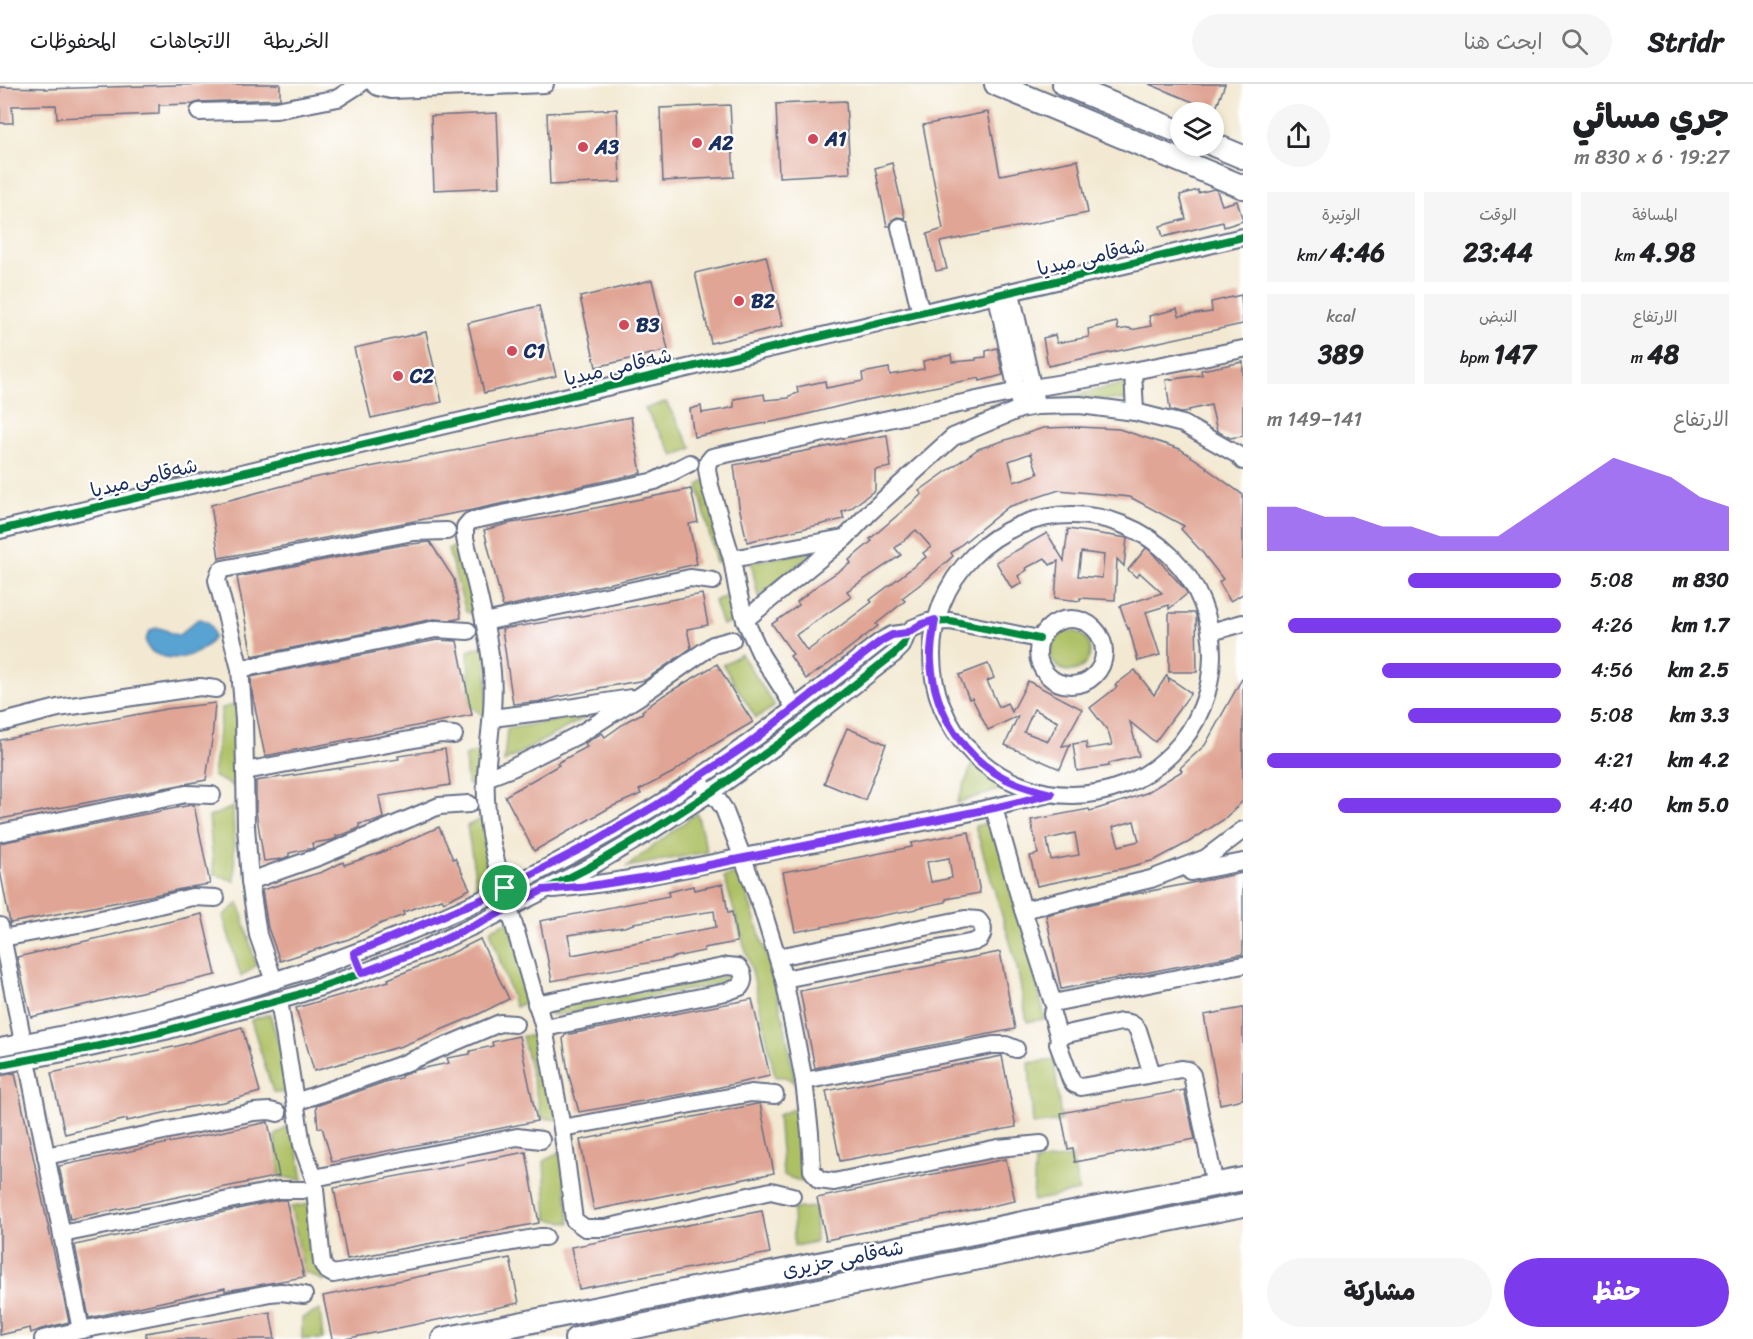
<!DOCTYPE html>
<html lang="ar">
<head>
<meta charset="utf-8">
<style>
	:root { --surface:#fff; --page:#f6f6f6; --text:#202124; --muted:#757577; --line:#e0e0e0; --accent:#7c3aed }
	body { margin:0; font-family:Sriracha,"Playpen Sans Arabic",sans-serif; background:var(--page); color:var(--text); direction:rtl; height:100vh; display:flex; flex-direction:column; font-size:22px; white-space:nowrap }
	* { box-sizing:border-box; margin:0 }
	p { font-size:20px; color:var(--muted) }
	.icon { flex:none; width:33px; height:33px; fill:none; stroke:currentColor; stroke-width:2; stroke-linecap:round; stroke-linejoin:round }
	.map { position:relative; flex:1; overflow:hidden; direction:ltr }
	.sheet { display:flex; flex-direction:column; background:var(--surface); width:510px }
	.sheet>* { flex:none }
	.fabs { position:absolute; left:1170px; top:18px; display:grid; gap:12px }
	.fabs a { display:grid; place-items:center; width:54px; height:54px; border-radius:50%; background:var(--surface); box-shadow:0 3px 9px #0003; font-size:30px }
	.pin { position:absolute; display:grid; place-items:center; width:51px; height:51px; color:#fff; margin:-26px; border:3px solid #fff; border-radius:50%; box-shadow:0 2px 6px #0007 }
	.round { display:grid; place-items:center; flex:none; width:63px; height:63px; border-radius:32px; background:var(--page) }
	.head { display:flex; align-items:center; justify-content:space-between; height:102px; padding:0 24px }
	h1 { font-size:33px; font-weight:800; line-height:45px }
	.metrics { display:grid; grid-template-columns:repeat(3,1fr); gap:9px; height:102px; padding:6px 24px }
	.metrics div { display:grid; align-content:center; border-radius:0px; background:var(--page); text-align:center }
	.metrics b { font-size:26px; font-weight:800 }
	.metrics small { font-size:16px; font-weight:400 }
	.metrics p { font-size:16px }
	.chart { height:168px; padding:12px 24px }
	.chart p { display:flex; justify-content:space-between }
	.chart svg { width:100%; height:108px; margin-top:6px; fill:var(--accent); opacity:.7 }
	.button { display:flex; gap:12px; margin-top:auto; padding:12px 24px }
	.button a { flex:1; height:69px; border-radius:36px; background:var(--accent); color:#fff; font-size:24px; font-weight:800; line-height:69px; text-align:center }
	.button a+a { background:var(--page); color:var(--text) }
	ul { padding:0 24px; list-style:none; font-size:20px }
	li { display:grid; grid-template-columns:96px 72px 1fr; align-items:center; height:45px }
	li i { height:15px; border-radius:8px; background:var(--accent) }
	header { display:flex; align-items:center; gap:36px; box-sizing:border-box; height:84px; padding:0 30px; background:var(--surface); border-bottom:2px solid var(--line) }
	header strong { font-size:28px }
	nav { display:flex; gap:33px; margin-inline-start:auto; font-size:21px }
	.search { width:420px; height:54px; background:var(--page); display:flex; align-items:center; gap:15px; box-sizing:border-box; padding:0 21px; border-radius:33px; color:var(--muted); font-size:22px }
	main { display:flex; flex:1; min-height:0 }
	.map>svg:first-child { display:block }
	.green { fill:#adc064; stroke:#647861; stroke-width:1.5 }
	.water { fill:#59a3d1; stroke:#3a6998; stroke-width:1.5 }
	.building { fill:#e0a594; fill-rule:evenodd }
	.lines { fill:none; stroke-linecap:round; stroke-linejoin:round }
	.street-casing { stroke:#677087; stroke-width:20 }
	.secondary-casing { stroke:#677087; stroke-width:26 }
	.street { stroke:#fff; stroke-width:16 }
	.secondary { stroke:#fff; stroke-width:22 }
	.cycleway-casing { stroke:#fff; stroke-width:11 }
	.cycleway { stroke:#00873e; stroke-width:8 }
	.route-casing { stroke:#fff; stroke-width:12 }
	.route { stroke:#7c3aed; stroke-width:8 }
	.poi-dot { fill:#d1495b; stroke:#fff; stroke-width:2 }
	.labels { text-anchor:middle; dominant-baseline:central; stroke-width:4.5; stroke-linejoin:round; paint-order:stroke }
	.poi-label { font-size:20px; font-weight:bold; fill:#1b2f5e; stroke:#fff; text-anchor:start }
	.street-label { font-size:20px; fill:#1b2f5e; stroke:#fff }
</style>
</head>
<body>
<header>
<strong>Stridr</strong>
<div class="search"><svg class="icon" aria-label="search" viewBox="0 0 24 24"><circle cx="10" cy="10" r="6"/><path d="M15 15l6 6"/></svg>ابحث هنا</div>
<nav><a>الخريطة</a><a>الاتجاهات</a><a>المحفوظات</a></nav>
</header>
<main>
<section class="sheet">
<div class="head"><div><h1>جري مسائي</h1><p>19:27 · 6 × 830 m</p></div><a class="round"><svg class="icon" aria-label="share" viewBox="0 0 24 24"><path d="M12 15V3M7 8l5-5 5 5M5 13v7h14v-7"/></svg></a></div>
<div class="metrics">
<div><p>المسافة</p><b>4.98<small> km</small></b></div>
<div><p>الوقت</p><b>23:44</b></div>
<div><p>الوتيرة</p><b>4:46<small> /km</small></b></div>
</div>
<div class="metrics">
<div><p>الارتفاع</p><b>48<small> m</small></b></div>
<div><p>النبض</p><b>147<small> bpm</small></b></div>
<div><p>kcal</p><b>389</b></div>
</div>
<div class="chart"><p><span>الارتفاع</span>141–149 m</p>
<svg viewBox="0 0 160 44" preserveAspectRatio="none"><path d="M0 44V26L10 26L20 30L30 30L40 34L50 34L60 38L70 38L80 38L90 30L100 22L110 14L120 6L130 10L140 14L150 22L160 26V44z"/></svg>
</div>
<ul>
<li><b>830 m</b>5:08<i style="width:52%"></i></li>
<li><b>1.7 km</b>4:26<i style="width:93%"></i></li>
<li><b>2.5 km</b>4:56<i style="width:61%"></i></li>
<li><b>3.3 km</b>5:08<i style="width:52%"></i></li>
<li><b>4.2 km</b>4:21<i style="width:100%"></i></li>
<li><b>5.0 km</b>4:40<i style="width:76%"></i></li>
</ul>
<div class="button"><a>حفظ</a><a>مشاركة</a></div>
</section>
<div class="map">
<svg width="1243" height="1255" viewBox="0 0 1243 1255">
	<rect width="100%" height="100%" fill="#fff"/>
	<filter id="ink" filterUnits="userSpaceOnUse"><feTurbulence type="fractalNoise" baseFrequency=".0167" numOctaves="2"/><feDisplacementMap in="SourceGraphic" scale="12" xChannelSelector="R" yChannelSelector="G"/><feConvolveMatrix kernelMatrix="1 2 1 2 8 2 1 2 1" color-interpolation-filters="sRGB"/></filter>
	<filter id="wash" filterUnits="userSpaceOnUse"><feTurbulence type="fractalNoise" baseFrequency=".008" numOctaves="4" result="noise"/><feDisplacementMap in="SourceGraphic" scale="24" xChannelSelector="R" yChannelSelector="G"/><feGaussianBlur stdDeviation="1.35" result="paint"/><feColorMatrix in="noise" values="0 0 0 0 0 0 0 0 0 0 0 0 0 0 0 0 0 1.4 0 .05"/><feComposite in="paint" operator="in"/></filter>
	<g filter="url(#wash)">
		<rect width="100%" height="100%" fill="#f3e9d2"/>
		<g class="green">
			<path d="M1127,299V316L1064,314Z"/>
			<path d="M666,318L692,364L674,372L645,325Z"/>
			<path d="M707,394L730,475L716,478L698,402Z"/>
			<path d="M463,458L486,534L466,528L448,466Z"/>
			<path d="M815,467L758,513L751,478Z"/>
			<path d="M732,510L741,536L722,541L714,517Z"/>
			<circle cx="1070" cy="567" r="20"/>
			<path d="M487,560V634L470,622L468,567Z"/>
			<path d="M741,570L775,622L756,634L723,581Z"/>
			<path d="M237,620L235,703L213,692L222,624Z"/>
			<path d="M589,631L504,678L507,645Z"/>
			<path d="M484,665L483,706L467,700L465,672Z"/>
			<path d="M974,676L1015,701L957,719Z"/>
			<path d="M233,723L235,797L214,790L209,733Z"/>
			<path d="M697,729L707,768L626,783Z"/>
			<path d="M485,733L495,790L477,804L467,742Z"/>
			<path d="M992,738L1018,817L1045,935L1027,938L1016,878L975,742Z"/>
			<path d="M740,789L771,886L785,943L795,1000C789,993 784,992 775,993L753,891L724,793Z"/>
			<path d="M239,819L256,881L241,893L223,832Z"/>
			<path d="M509,837L534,921L524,919L515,923L490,846Z"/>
			<path d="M727,892L731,893L732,895L730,898L555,931L550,930L552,925Z"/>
			<path d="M270,930L294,1010L273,1008L251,936Z"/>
			<path d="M542,944L559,1036L542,1034L522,952H533Z"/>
			<path d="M1054,976L1061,1037L1033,1041L1029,979Z"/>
			<path d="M796,1024L802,1098L783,1091L778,1031Z"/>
			<path d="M293,1038L303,1096L280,1093L275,1052Z"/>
			<path d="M561,1067L570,1139L547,1135L544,1077Z"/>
			<path d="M1072,1073L1079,1107L1033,1117L1035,1078Z"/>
			<path d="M315,1119L324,1197L304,1188L291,1123Z"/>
			<path d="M815,1123L816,1158L794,1162L793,1125Z"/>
			<path d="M320,1226L323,1255H302V1234Z"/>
		</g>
		<path class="water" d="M198,535C209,535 213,542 214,553C203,570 181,578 161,572C157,570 152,569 149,565C143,558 147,545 157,544C165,543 171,551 179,551Z"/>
		<g id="blocks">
			<g class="building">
				<path d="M209,0H280V15L199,18L193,20L159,21V30L57,34L56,21L12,22L13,39H0V3L45,4V5Z"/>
				<path d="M1149,0H1225L1215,27Z"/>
				<path d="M846,17L850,89L779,93L776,20Z"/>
				<path d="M730,21L734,93L663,97L660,24Z"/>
				<path d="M617,25L620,98L550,101L547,29Z"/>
				<path d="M988,28L1000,91L1078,76L1088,129L940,158L947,185L936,187L927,150L943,145L923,41Z"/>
				<path d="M497,29L500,103L434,106L431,32Z"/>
				<path d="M892,79L905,134L897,133L892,136L890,142H887L875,84Z"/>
				<path d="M1214,105L1217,107L1222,121L1237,117L1243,137L1224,143L1223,138L1163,153L1160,142L1186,135L1180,111L1198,106V109Z"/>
				<path d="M766,172L783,242L711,259L695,189Z"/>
				<path d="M652,196L668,266L596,283L580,213Z"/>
				<path d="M1241,211L1243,240L1048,282L1043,254L1055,251L1057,259L1089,253L1088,245L1117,238L1118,246L1130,244L1131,246L1151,242L1149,232L1177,225L1179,232L1212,228L1211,218Z"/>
				<path d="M539,222L556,292L484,309L468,239Z"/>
				<path d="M426,248L442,318L371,334L354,264Z"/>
				<path d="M997,264L1003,291L980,297L979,294L856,318L792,334L694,353L690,325L701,322L702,329L726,325L734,323V315L764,310L765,316L789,314V312L798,309L797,303L825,297L826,304L863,297L862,289L889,284L890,291L924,285L923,277L951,271L952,278L976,276V274L986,273V267Z"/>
				<path d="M1243,278V352L1230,354L1217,347L1211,321L1188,326V328L1181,329L1170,326L1166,296L1202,291L1201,286Z"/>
				<path d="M631,333L641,389L472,426L219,474L211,421L312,394Z"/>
				<path d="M1079,343L1119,345L1180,365L1207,383L1206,384L1243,411V510L1230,517L1219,498L1223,495L1202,468L1181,445L1184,442L1130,413L1059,406L1008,423L951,469L953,472L926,496L902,514L905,517L876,540L878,542L830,579L806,595L790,572L793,570L772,540L799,521L797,518L818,501L851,479L849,476L872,457L870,455L922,410L919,407L978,365L1043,344ZM1031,369L1038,390L1014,398L1009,377ZM916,446L931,463L923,469L926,473L870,516L872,518L807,567L796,551L851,513L847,507L901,471L895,464Z"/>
				<path d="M887,351L891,383L875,386V406L850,425L842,428L844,435L747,458L739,422L734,381Z"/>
				<path d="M691,405L698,438L689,440L697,480L503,523L484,446L511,439L540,435Z"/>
				<path d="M1068,445L1127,454L1124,482L1117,475L1115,516L1080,514V517L1055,514L1058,477L1050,481L1045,474L1026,484L1027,486L1018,492L1022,499L1012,505L996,478L1047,449L1064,477ZM1081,468L1104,471L1102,494L1078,492Z"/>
				<path d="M430,458L454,495L461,534L452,536L434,535L252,572L237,493L402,461Z"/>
				<path d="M1147,463L1188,509L1169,525V521L1146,528L1160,571L1138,577L1129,544L1128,545L1120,522L1162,509L1140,489L1136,493L1128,486Z"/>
				<path d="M702,510L708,541L687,545L691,564L645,596L599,604V605L558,613L544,617L513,620L502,545L600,529Z"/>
				<path d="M1169,529H1196L1197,588H1169Z"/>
				<path d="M437,556L457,557L472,631L265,672L252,609L251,593Z"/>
				<path d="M717,580L734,609L753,638L700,669L672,689L639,706L641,710L611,723L534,767L505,712L559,681L557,679L587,663L585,659L602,649L605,653L629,636L643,629L642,627L664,611Z"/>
				<path d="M988,580L994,594L987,597L999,623L1007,619L1012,628L1028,597L1082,625L1062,662L1070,661L1060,685L1005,661L1018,632L988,646L972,614L969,615L959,591ZM1034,625L1058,638L1048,657L1024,648Z"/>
				<path d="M1135,586L1154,611L1167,591L1169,598V594L1191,609L1155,658L1130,638L1139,672L1109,679V682L1077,687L1073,660L1086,658L1087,665L1112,661L1108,647L1090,624L1117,603L1115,601Z"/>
				<path d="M1243,593V717L1223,736L1189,758L1155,776L1125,784L1037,802L1030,772L1038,770L1031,736L1089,725L1090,727L1126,716L1146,709L1182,687L1180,684L1205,661ZM1134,737L1139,757L1119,762L1113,743ZM1075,749L1079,771L1051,776L1047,755Z"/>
				<path d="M215,619L212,655L206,696L0,735V656L166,625Z"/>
				<path d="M847,644L886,660L865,716L824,699Z"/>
				<path d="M445,665L450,701L379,712L383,734L376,737L359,740V744L345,750L336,752L337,754L332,756L312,759L313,764L289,769V772L282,775L264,777L256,727V697L399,675L398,672Z"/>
				<path d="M191,721H194L210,800L190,803L154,811L10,839L0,786V759Z"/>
				<path d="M439,743L453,775L455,774L470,805L444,818L442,815L403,828L404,831L382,839L349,855L280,877L268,844L262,806L322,788L343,778L344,781L380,769Z"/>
				<path d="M969,748L980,809L946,815V818L917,824V825L795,848L783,788L912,763L911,759ZM949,774L952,794L931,798L927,778Z"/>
				<path d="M1243,789V870L1061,905L1046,831L1125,812Z"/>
				<path d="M723,800L728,829L732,828L737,858L704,864V867L674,873V874L552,897L540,837L669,812L668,808L693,802L694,806ZM714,827L716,843L572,871L568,851L624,843L634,840L633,839Z"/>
				<path d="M202,830L216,891L31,933L17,873Z"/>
				<path d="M480,855L509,915L477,931L402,962L314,987L296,924L389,897L388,895L452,869Z"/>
				<path d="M1000,868L1015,945L815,984L800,907Z"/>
				<path d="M752,915L770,992L707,1006L579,1028L568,988L563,955L565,951Z"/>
				<path d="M1243,924V1015L1220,1020L1204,931Z"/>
				<path d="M242,943L260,1008L224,1018L191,1023L127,1037V1035L65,1050L51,989L178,962Z"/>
				<path d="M519,952L537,1037L332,1078L322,1043L318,1044L316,1022L388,997L401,994V992L415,986L449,979L447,974L470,970V967L493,962L492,958Z"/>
				<path d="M1002,972L1016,1043L840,1077L826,1007Z"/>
				<path d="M15,989L69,1238L41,1245L31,1249L30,1244L0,1251V992Z"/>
				<path d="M1184,1006L1195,1055L1075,1078L1073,1064L1068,1065L1061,1029Z"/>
				<path d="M757,1020H760L774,1089L594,1126L580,1056Z"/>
				<path d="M268,1038L279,1092L70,1135L59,1082Z"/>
				<path d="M526,1068L539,1139L347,1175L334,1104Z"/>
				<path d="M1006,1075L1015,1117L826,1156L817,1114Z"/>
				<path d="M279,1116H286L304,1193L225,1207V1204L89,1234L75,1161Z"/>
				<path d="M762,1127L770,1169L579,1205L571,1163Z"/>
				<path d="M510,1174L519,1219L345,1255H332L323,1212Z"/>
				<path d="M270,1228L275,1255H146V1249Z"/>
			</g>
		</g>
	</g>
	<g filter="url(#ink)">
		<use href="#blocks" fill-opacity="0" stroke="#677087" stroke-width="1.5"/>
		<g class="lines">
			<g class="street-casing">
				<g id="street">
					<path d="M374,0L378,3L391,6L545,0"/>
					<path d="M199,28L276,26L338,14L360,0"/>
					<path d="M900,143L918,218L922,229"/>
					<path d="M1011,209L1035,315"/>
					<path d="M997,212L1019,317"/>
					<path d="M1133,287L1135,328"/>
					<circle cx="1072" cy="571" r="140"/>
					<path d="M0,446C414,345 829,252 1243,153"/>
					<path d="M732,475L843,454"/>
					<circle cx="1071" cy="568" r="33"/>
					<path d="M745,536L845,454L870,428L953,353L1020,325L1037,322L1080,321L1135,328L1183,340L1238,371L1243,377"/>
					<path d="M484,538L690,494L713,497"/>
					<path d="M1211,548L1243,539"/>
					<path d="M240,585L436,545L468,547"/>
					<path d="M795,624L761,571L745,536L737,504L732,475L710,402L707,385L708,378L712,373L1033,304L1133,287L1243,265"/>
					<path d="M492,634L556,626L631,614"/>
					<path d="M0,639L58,624L200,603L216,605"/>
					<path d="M245,687L441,650L454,651"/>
					<path d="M486,694L512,684L580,650L640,612L713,561L732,556"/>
					<path d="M704,703L718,716L724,725L762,824L784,895L804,997L810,1049L812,1086L819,1096L834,1098L998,1064L1041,1060"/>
					<path d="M994,724L1023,826L1053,919L1243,881"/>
					<path d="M0,749L186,710L212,711"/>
					<path d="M1191,788L1243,778"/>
					<path d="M250,797L321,772L439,722L469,720"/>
					<path d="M505,804C492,773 484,726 486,692C488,658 495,623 492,588C488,543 475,498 465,454V443L470,437L655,397L690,379"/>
					<path d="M553,805C623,799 690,783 759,770C856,751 953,734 1049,710"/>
					<path d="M509,824L544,944L562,1044L574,1136L585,1144H605L771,1107L792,1112"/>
					<path d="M1023,826L1151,795L1206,774L1243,746"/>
					<path d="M0,842L23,958"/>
					<path d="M2,854L89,838L192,813L216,814"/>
					<path d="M778,873L965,835L978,836C984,842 984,848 980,855L974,858L784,895"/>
					<path d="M274,897L258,851L250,797L246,742L244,636L240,585L217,496L220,487L223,485L413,448L447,447"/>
					<path d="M279,916L302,1061L314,1094L322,1179L326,1186L333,1190L540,1153H545"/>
					<path d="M536,920L728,882L738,883C744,889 745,897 740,903L726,908L544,944"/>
					<path d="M1052,930L1059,954"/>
					<path d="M0,963C92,945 184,926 273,897C406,855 535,796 654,723C734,674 806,615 881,557L892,551L907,549"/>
					<path d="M27,976L81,1246"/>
					<path d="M0,981L90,964L165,947L294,912L362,889L426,864L484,837L590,783L651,747L710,709L783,657L894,570L902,562L907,549L913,544L928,538L950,537L1039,555"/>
					<path d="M1152,990L1138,946C1133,939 1129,938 1121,938L1067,950L1059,954L1058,960L1071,996L1074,1000L1081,1003L1181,985L1188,986L1192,991L1215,1101"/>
					<path d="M804,997L993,961H1006L1016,965"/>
					<path d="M296,1018L403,980L500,939L515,940"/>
					<path d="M562,1044L751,1009L775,1011"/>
					<path d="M46,1072L254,1028L270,1027L278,1029"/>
					<path d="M314,1094L517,1053L541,1056"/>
					<path d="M62,1150L278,1106H303"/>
					<path d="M43,1255L81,1246L270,1209L281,1208L304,1211"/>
				</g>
			</g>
			<g class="secondary-casing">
				<g id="secondary">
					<path d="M996,0L1243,103"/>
					<path d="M1064,0L1180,48"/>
					<path d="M1214,61L1243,73"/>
					<path d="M443,1255L1243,1095"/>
					<path d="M576,1255L1243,1121"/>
				</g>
			</g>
			<use href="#street" class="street"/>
			<use href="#secondary" class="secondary"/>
			<g class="cycleway-casing">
				<g id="cycleway">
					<path d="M0,446C414,345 829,252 1243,153"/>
					<path d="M0,981L90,964L165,947L294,912L362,889L426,864L484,837L590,783L651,747L710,709L783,657L894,570L902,562L907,549L913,544L928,538L950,537L1039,555"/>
				</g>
			</g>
			<use href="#cycleway" class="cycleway"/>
		</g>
	</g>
	<g class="lines" filter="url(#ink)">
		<g class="route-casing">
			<path id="route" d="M935,536C933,550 930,564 931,577C934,630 966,679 1015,699C1027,704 1039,707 1051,710L994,724L654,792L590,802L543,806L484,837L426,864L362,889L354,869L488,813L590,760L655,722L747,661L881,557L892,551L907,549L920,541Z"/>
		</g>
		<use href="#route" class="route"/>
	</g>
	<g class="poi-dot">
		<circle cx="813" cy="55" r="6"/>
		<circle cx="697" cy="59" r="6"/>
		<circle cx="583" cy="63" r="6"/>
		<circle cx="739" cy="217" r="6"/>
		<circle cx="624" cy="241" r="6"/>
		<circle cx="512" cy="267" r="6"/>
		<circle cx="398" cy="292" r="6"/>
	</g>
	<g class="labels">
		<g class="poi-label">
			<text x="825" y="55">A1</text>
			<text x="709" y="59">A2</text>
			<text x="595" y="63">A3</text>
			<text x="751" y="217">B2</text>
			<text x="636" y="241">B3</text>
			<text x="524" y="267">C1</text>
			<text x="410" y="292">C2</text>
		</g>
		<g class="street-label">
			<text transform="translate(1091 173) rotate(-13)">شەقامی میدیا</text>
			<text transform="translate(618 283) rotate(-13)">شەقامی میدیا</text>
			<text transform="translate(144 394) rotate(-14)">شەقامی میدیا</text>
			<text transform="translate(843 1175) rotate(-11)">شەقامی جزیری</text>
		</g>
	</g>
</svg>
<div class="fabs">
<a><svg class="icon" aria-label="layers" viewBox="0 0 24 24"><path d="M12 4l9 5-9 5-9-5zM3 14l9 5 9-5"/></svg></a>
</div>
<div class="pin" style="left:505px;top:804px;background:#1e9e55"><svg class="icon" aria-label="arrive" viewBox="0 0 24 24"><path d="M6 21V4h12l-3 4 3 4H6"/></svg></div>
</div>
</main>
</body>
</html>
